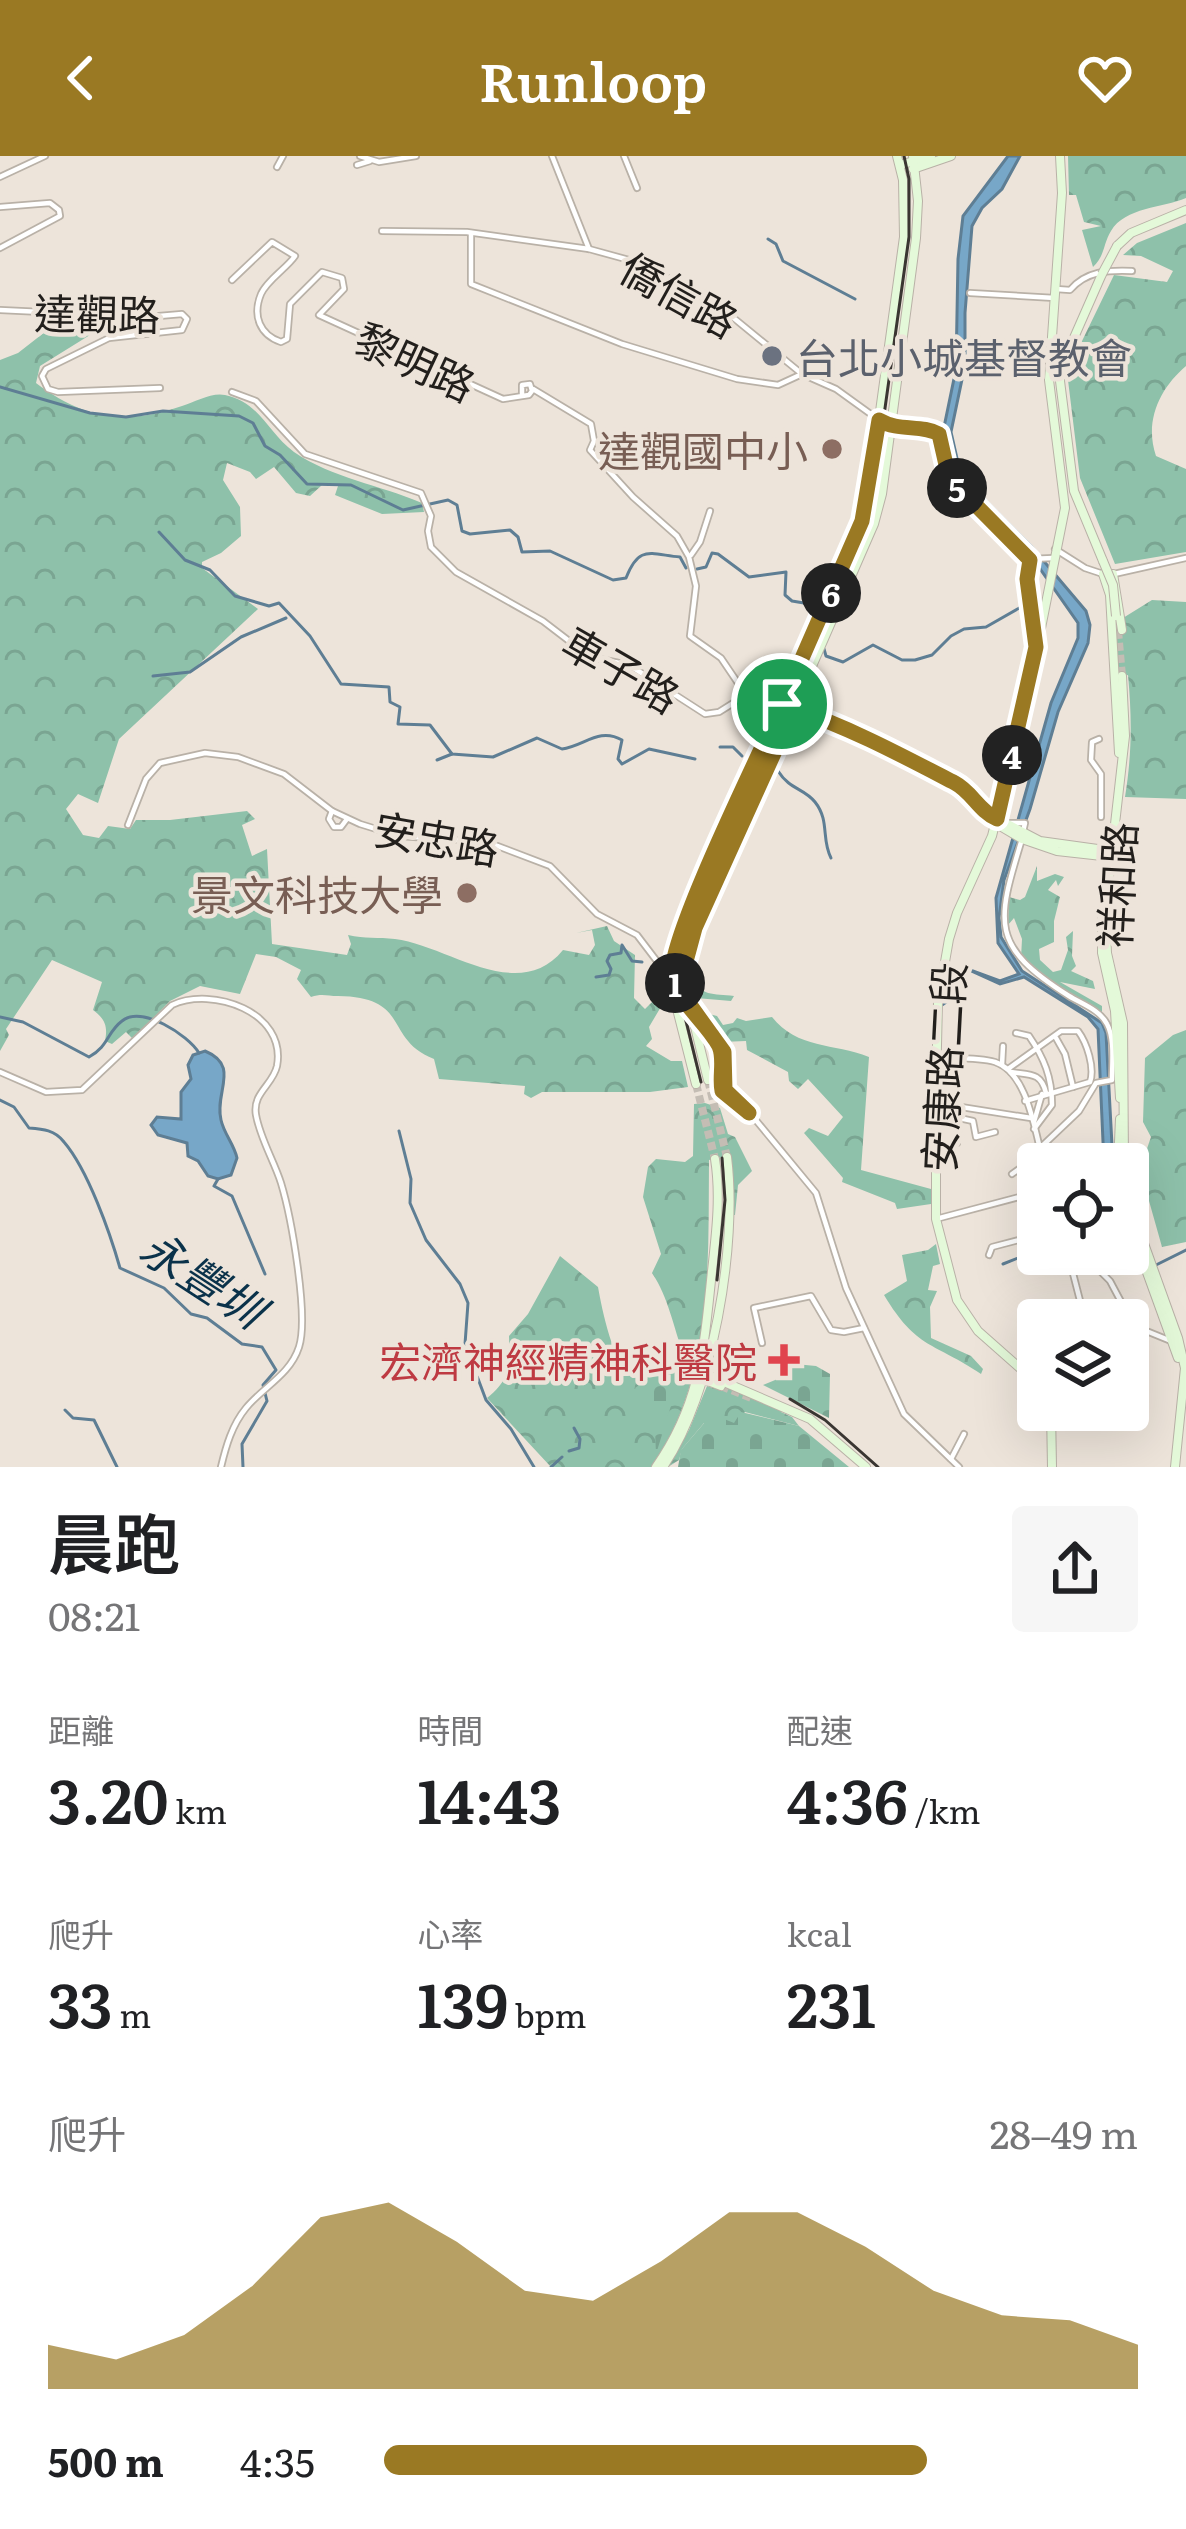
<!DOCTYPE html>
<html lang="zh-TW">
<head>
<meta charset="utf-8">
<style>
	:root { --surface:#fff; --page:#f6f6f6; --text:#202124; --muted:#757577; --accent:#9a7923 }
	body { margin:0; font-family:Literata,"Noto Sans TC",serif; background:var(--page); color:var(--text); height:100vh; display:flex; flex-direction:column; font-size:45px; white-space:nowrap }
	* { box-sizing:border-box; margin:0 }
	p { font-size:39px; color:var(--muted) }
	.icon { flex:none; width:66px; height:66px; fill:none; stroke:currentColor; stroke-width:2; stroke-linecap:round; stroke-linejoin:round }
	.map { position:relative; height:1311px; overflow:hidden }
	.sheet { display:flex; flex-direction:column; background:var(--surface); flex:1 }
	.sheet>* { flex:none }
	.controls { position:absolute; left:1017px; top:987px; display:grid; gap:24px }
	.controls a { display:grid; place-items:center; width:132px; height:132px; border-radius:12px; background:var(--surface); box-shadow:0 12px 48px #0002; font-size:60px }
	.pin { position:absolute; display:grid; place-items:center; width:102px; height:102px; color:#fff; margin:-51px; border:6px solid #fff; border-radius:50%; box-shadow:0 3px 12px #0007 }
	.km { position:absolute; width:60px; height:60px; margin:-30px; border-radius:50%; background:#222; color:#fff; font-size:33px; line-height:60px; text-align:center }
	.round { display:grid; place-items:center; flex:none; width:126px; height:126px; border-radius:12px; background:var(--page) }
	.head { display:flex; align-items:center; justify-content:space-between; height:204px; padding:0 48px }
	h1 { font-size:66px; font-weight:600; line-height:90px }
	.stats { display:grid; grid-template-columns:repeat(3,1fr); gap:18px; height:204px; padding:12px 48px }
	.stats div { display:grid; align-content:center }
	.stats b { font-size:60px; font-weight:600 }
	.stats small { font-size:33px; font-weight:400 }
	.stats p { font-size:33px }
	.chart { height:336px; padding:24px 48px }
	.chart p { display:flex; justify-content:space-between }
	.chart svg { width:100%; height:216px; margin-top:12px; fill:var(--accent); opacity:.7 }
	ul { padding:0 48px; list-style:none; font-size:39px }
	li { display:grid; grid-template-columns:192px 144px 1fr; align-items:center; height:90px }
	li i { height:30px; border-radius:15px; background:var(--accent) }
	header { display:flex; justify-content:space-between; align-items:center; height:156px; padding:0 48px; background:var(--accent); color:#fff; font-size:54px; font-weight:600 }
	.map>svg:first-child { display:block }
	.forest { fill:url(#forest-crowns) }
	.cemetery { fill:url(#cemetery-stones) }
	.water { fill:#77a7c8; stroke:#5e7e94; stroke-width:3 }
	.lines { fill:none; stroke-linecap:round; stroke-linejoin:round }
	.stream { stroke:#5e7e94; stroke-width:3 }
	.secondary-tunnel { stroke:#c4bdb4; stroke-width:8; stroke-dasharray:8 4; stroke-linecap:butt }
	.street-casing { stroke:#b9b1a7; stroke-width:8 }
	.secondary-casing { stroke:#b9b1a7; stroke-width:10 }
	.street { stroke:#fff; stroke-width:4.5 }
	.secondary { stroke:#e4f9d9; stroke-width:8 }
	.tram { stroke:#3a3632; stroke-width:3 }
	.secondary-bridge-casing { stroke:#b9b1a7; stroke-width:10; stroke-linecap:butt }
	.secondary-bridge { stroke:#e4f9d9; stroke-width:8 }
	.route-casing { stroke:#fff; stroke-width:24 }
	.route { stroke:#9a7923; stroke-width:15 }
	.worship-dot { fill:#6b7280; stroke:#ede4da; stroke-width:4.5 }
	.education-dot { fill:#8d6e63; stroke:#ede4da; stroke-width:4.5 }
	.health-dot { fill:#e0444e; stroke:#ede4da; stroke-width:4.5 }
	.labels { text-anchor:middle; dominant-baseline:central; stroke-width:9; stroke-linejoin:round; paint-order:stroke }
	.street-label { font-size:42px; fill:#221f1c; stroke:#ede4da }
	.worship-label { font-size:42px; fill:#5b616d; stroke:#ede4da; text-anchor:start }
	.education-label { font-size:42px; fill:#785e54; stroke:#ede4da; text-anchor:end }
	.health-label { font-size:42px; fill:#be3a42; stroke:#ede4da; text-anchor:end }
	.water-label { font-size:45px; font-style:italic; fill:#0a324a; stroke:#ede4da }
</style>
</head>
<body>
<header><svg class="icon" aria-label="back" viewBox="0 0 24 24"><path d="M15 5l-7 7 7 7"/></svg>Runloop<svg class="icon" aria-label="heart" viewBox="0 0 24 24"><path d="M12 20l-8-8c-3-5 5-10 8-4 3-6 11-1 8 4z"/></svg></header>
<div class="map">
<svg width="1186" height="1311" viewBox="0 0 1186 1311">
	<defs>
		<pattern id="forest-crowns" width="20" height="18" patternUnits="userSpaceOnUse" patternTransform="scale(3)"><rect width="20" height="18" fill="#8ec1aa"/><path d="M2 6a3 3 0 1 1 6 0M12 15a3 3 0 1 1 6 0" fill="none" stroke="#7aa592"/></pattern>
		<pattern id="cemetery-stones" width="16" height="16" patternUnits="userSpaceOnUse" patternTransform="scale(3)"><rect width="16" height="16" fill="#8ec1aa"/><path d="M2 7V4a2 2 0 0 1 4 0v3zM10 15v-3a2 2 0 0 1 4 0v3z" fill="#7aa592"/></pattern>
	</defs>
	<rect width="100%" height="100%" fill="#ede4da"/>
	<g class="forest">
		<path d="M1068,0H1186V42C1163,52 1125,51 1111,75C1103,88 1105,100 1093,111L1082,74L1101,70L1084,66L1076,39H1069Z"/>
		<path d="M1186,67V210C1160,232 1144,265 1156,300L1186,313V396L1115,408L1080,322L1067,216L1114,119L1167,126L1173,115L1141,100L1123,99L1137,87Z"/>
		<path d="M68,158L97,162L98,174L40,210L36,227C84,263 124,270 182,250C195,246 212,236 225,239C260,246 268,277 294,296C332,322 380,329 422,347L424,356L382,358L335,339L338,330L322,329L310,340L296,337L274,311L256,323L250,316L227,307L223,324L240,351L241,380L221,397L202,406V412L258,453L119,583L98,647L78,638L66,653L83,679L99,682L108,670L130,673L136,664H170L247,655L255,663L242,669L252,700L267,693L272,788L347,799L351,788L348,779C365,783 378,781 395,783C447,789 518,849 563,794L589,799L595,789L592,774L576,777L607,770L614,785L635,799L634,842L645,853L657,841L665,844L649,871L652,883L646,890L671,905H682L688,931L650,936H542L531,942L524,938L525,930L439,923L434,903C383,883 412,841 338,840C327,840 322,837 311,841L297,823L301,814L276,801L256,798L240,838L200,830L170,845L133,883L126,876L112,888L105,885C108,870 105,863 93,854L102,826L52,804L6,873L9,879L0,895V204L18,197Z"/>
		<path d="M1152,444L1186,446V643L1125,641C1132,598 1132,562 1128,519L1115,522L1112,476L1123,474V462Z"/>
		<path d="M1037,710V725L1055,718L1064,721L1058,730L1056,724L1048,734L1060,741L1054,765V786L1039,793L1040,804L1053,816L1061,814L1068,794L1066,781L1073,775L1072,800L1076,810L1071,815L1093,825L1095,833L1060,826L1102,850V857L1039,819L1021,802L1022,783L1014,762L1008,769L1009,741L1020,744L1025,741Z"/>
		<path d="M693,805L698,808L693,818C699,842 714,837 734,840L731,845L696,842L697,849L705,857L717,860L723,869L733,867L737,862L746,865L772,861C797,893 834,887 869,901L861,1014L931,1033V1048L897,1053L895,1047L842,1026L843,1022L804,977L809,972L828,980L843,961L808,923L798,933L789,925L788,916L747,894L746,885L721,886C702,859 687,841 689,807Z"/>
		<path d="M1186,874V1086L1162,1091L1140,1013L1151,981L1143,966L1145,902L1173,879Z"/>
		<path d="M705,947L720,952L728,978L735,981L752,1015L738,1029L735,1059H732L731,999L709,1004C708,1108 714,1223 651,1311H551L487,1242C511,1223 510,1209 509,1180L528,1158L560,1100L598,1131C602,1153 613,1209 633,1222L651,1216L664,1206L671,1209L684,1199C673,1171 669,1142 652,1117L661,1098L643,1041L648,1011L656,1003L685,1006L693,1000L694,948Z"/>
		<path d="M936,1088L940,1108L933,1110L928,1134L937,1135L930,1151L931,1182L971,1200L983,1213L981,1218C934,1186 917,1194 884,1139L907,1125L902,1099L928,1094Z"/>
		<path d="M722,1228L782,1251L781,1256L792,1261L799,1270L745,1256L735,1267H704L682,1293L679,1304L668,1311L689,1274L707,1230L720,1234Z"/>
	</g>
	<g class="cemetery">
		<path d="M795,1208L816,1210L830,1218L829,1262L763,1229L780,1222Z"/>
		<path d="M683,1211L656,1298L655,1274L635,1232L657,1217Z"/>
		<path d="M741,1256L799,1270L849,1311H678L681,1294L705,1266L711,1267L714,1259L734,1267Z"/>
	</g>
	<g class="water">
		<path d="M1008,0H1020L1002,33L982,52L972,70L965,157V209L951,276L961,320L1031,390L1086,455L1090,469L1088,487L1058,556L1030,653L1004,724L999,762L1001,781L1022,815L1102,867L1106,877L1113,1008H1104L1098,873L1088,861L1024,821L1000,828L969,814L959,824L956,839L942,849L955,836L956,823L965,812L1000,825L1019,818L998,787L996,742L1051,547L1078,482V467L1031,400L956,327L948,314L943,276L956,213L958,103L963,60Z"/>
		<path d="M205,895C241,910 214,936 221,964C224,978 234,988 237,1002L231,1019L218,1023L208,1020L198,1005L188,1000L187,987L158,979L151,969L157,961L181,963V936L191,923L188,909L193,899Z"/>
	</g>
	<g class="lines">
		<g class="stream">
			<path d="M768,83L776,88L783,105L855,143"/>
			<path d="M0,231L90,257L126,261L163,255L239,260L253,267L265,290L280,299L307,328L351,329L403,354L448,344L457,349L462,375L470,378L510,374L518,381L522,396L550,395L613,424L626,422C639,389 649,398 680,401L686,412"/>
			<path d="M159,376L185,404L210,414L235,440L269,450L279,447L310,480L341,528L389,531L390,546L400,551L398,568L430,569L452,598L493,601L537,582L562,593C584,590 599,571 622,584L618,603L622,608L649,593L695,603"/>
			<path d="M697,413L706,411L712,397L718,398L749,421L786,416L785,439L792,445L816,449"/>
			<path d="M824,493L826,500L843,506L873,489L902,504H915L932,499L951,480L964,473L986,471L1021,451"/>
			<path d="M153,520L190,516L241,481L286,462"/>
			<path d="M720,591H733L742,600"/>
			<path d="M437,604L452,598"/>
			<path d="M770,615H778C790,634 804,632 815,646C830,665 821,683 831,702"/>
			<path d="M596,821L609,819L611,813L607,805L610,799L621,797L622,789L632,805L642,806"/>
			<path d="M0,861L23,866L89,901C109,890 107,876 122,865C142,849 188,879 199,897"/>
			<path d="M0,944L14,951L29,972C43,973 55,974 64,986C88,1014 110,1077 120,1112L164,1132L191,1158L207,1162L242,1188L262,1191L276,1214L263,1229L267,1245L242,1288L243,1311"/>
			<path d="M399,975L411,1023L410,1047L426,1084L460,1128L468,1147L465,1188L486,1244L511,1273L534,1311"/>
			<path d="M218,1023L214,1030L232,1040L265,1118"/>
			<path d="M1052,1098L1067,1105"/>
			<path d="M1003,1108L1038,1094"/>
			<path d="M1156,1109L1186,1094"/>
			<path d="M65,1254L73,1262L94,1264L117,1311"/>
			<path d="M569,1295L579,1292L580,1283L574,1272"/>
			<path d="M551,1311L562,1301"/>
		</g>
		<g class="secondary-tunnel">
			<path d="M1118,475L1122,520"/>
			<path d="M708,924L727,1001"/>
			<path d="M696,928L715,1003"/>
			<path d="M721,1230L754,1243"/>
		</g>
		<g class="street-casing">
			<g id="street">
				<path d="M360,0L379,6L416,0"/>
				<path d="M552,0L589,93"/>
				<path d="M624,0L637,32"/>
				<path d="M357,9L370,5"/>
				<path d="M277,11L283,0"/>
				<path d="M0,21L45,0"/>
				<path d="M0,51L50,47L59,54L60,60L0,92"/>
				<path d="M382,75L467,76L589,93L640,107L719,150L802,218L836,233L890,272L934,274L939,278L949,322L1030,403L1027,423L1035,486"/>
				<path d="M471,77V128L622,188L737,223L778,229L802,218"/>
				<path d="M232,124L272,86L295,100C287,112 267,124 261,138C252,160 260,179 281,186L287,183L290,148L322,116L342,122L344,133L319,159L503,243L529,239L532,235L530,228L522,229V238"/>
				<path d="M1056,133L1070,134C1086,115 1108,114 1132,115"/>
				<path d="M970,137L1055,142"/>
				<path d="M0,154L147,161L182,158L187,163L182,174L109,182L46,213L42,220L48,233L58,236L160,232"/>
				<path d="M232,236L256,245L305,298L421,337L431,360L428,375L431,391L456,416L543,465L590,501L629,509L705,558L719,556L746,539L721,502L690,480L696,430L689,401L677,380L633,341L590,294L594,285L591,268L533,233"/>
				<path d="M1055,393L1085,412L1103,418"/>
				<path d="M691,399L700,386L710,355"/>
				<path d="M1030,403L1053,402"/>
				<path d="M1114,418L1186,402"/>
				<path d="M1099,583L1092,586L1091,604L1101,618V661"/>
				<path d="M332,655L329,663L334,671H341L347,663"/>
				<path d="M1010,667H1025L1023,676"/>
				<path d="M128,669L146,623L160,607L205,597L238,601L284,618L332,655L360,668L399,680L487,686L550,710L597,758L637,779L685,842"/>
				<path d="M1022,683C996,768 990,790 1069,840C1082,848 1100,854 1107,868C1115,883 1112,907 1112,924L1096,927L1079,955L1039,993"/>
				<path d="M695,856L724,896L725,934L745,951L816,1037L846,1132L904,1258L959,1311"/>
				<path d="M1016,877L1029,880C1044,902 1052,921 1052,949L1034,973"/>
				<path d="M1056,882L1065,898L1073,931"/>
				<path d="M721,899L722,935L744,954"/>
				<path d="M937,902C955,903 977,901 995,906C1029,917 1035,979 1044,1008"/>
				<path d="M1002,909L1003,890"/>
				<path d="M1008,913L1061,875H1078C1087,887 1095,912 1090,926L1025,945"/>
				<path d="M0,916L46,936L82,934L172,849C212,830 287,856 277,910C273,929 252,937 256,959C260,982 274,1005 281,1027C291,1060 309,1160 299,1191C290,1219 263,1231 246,1252C232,1269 226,1290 221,1311"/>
				<path d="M1011,916C1030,919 1041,916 1046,937"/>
				<path d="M936,947L1031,962"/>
				<path d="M936,957L973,965L976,981L995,976"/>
				<path d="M1034,966L1042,938"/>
				<path d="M957,987V960"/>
				<path d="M1012,1018L1041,997"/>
				<path d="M936,1063L1038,1036"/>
				<path d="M1068,1098L1085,1164"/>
				<path d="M989,1099L992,1091L1038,1079"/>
				<path d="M1070,1104L1098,1113L1110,1125L1134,1170L1171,1185"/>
				<path d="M762,1187L754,1152L811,1140L831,1174L844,1176L864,1172"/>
				<path d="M1128,1199L1141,1200L1142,1174"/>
				<path d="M951,1303L964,1278"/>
			</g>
		</g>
		<g class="secondary-casing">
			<g id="secondary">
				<path d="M900,9L931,0"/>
				<path d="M913,13L951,0"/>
				<path d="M1117,90L1131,77L1186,54"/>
				<path d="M1102,118L1062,209L1060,225L1074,335L1103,405"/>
				<path d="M1103,418L1110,439L1119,597"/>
				<path d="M1113,418L1122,474"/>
				<path d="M1122,520L1125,580L1105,756L1107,797L1123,867L1124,1008"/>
				<path d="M746,539L851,574L958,629L1000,670L1022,683L1057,695L1111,701"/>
				<path d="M998,663L1040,685L1112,695"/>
				<path d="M1103,725L1102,797L1115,855L1120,942"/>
				<path d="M708,924L686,834L687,797L874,368L882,338L916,82L918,45L913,0"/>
				<path d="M696,928L675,845V794L867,350L904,81L903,24L897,0"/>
				<path d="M1118,1008L1120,963"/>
				<path d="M1128,1043L1178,1182L1185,1212L1175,1311"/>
				<path d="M1128,1064L1178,1202"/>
				<path d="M703,1217L810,1263L866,1311"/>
				<path d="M700,1222L721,1230"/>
				<path d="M1038,1228L978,1175L957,1144L936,1063V932L938,846L949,783L957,757L992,680L1028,537L1065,352L1049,224L1062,37L1060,0"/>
				<path d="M1051,1254L1052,1311"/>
				<path d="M656,1311C701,1247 704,1190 712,1115C716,1078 721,1041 715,1003"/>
				<path d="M663,1311C713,1238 738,1089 727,1001"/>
			</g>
		</g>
		<use href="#street" class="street"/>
		<use href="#secondary" class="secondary"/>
		<g class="tram">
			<path d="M701,926L678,832L680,795L871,352L909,81V23L904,0"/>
			<path d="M717,1124L725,1044L722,1002"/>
			<path d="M790,1243L825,1264L878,1311"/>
		</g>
		<g class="secondary-bridge-casing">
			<g id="secondary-bridge">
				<path d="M1102,118L1117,90"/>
				<path d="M1103,405L1113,429L1116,460"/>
			</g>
		</g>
		<use href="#secondary-bridge" class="secondary-bridge"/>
	</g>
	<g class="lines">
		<g class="route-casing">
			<path id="route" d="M782,548C763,591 665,788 672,821C678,846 707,867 719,890C725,903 719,921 722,935L749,957L725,934L724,896L688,846L685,809L695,772L794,553C849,571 903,600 955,627C972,636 979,655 997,663L1036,491L1027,423L1030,404L949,322L939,278C921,268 899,276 879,264L862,365L782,548"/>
		</g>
		<use href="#route" class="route"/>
	</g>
	<circle class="worship-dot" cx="772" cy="200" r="12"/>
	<g class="education-dot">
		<circle cx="832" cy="293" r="12"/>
		<circle cx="467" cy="737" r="12"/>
	</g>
	<path class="health-dot" d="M778 1186h12v12h12v12h-12v12h-12v-12h-12v-12h12z"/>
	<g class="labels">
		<g class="street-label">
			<text transform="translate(680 137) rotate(29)">僑信路</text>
			<text transform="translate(97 156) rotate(1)">達觀路</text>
			<text transform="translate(416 204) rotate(25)">黎明路</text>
			<text transform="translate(622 512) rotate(30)">車子路</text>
			<text transform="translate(437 681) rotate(10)">安忠路</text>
			<text transform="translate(1115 729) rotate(-87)">祥和路</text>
			<text transform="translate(942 911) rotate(-87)">安康路二段</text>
		</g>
		<g class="worship-label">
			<text x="796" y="200">台北小城基督教會</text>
		</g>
		<g class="education-label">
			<text x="808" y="293">達觀國中小</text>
			<text x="443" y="737">景文科技大學</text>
		</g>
		<g class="health-label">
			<text x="757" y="1204">宏濟神經精神科醫院</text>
		</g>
		<g class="water-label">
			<text transform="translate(204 1121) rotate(33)">永豐圳</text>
		</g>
	</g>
</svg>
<div class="controls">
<a><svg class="icon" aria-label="locate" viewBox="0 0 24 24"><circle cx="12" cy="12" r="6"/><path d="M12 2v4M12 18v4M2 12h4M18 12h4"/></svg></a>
<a><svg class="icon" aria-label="layers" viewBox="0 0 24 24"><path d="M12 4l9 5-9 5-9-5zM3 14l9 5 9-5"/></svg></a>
</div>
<div class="pin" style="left:782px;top:548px;background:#1e9e55"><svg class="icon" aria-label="arrive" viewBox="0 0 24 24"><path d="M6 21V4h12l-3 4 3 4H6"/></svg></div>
<b class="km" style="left:675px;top:827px">1</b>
<b class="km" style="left:1012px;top:599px">4</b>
<b class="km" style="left:957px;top:332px">5</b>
<b class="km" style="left:831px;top:437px">6</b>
</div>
<section class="sheet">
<div class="head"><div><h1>晨跑</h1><p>08:21</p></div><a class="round"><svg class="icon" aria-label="share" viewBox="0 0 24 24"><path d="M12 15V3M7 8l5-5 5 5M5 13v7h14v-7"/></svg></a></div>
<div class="stats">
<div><p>距離</p><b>3.20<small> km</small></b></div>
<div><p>時間</p><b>14:43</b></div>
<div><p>配速</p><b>4:36<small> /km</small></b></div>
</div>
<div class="stats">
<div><p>爬升</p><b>33<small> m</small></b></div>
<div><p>心率</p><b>139<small> bpm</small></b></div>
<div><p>kcal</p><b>231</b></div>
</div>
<div class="chart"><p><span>爬升</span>28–49 m</p>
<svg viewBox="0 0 160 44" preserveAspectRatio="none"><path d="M0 44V35L10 38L20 33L30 23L40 9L50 6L60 14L70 24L80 26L90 18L100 8L110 8L120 15L130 24L140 29L150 30L160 35V44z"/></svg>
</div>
<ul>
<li><b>500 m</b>4:35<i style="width:72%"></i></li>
</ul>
</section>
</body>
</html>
